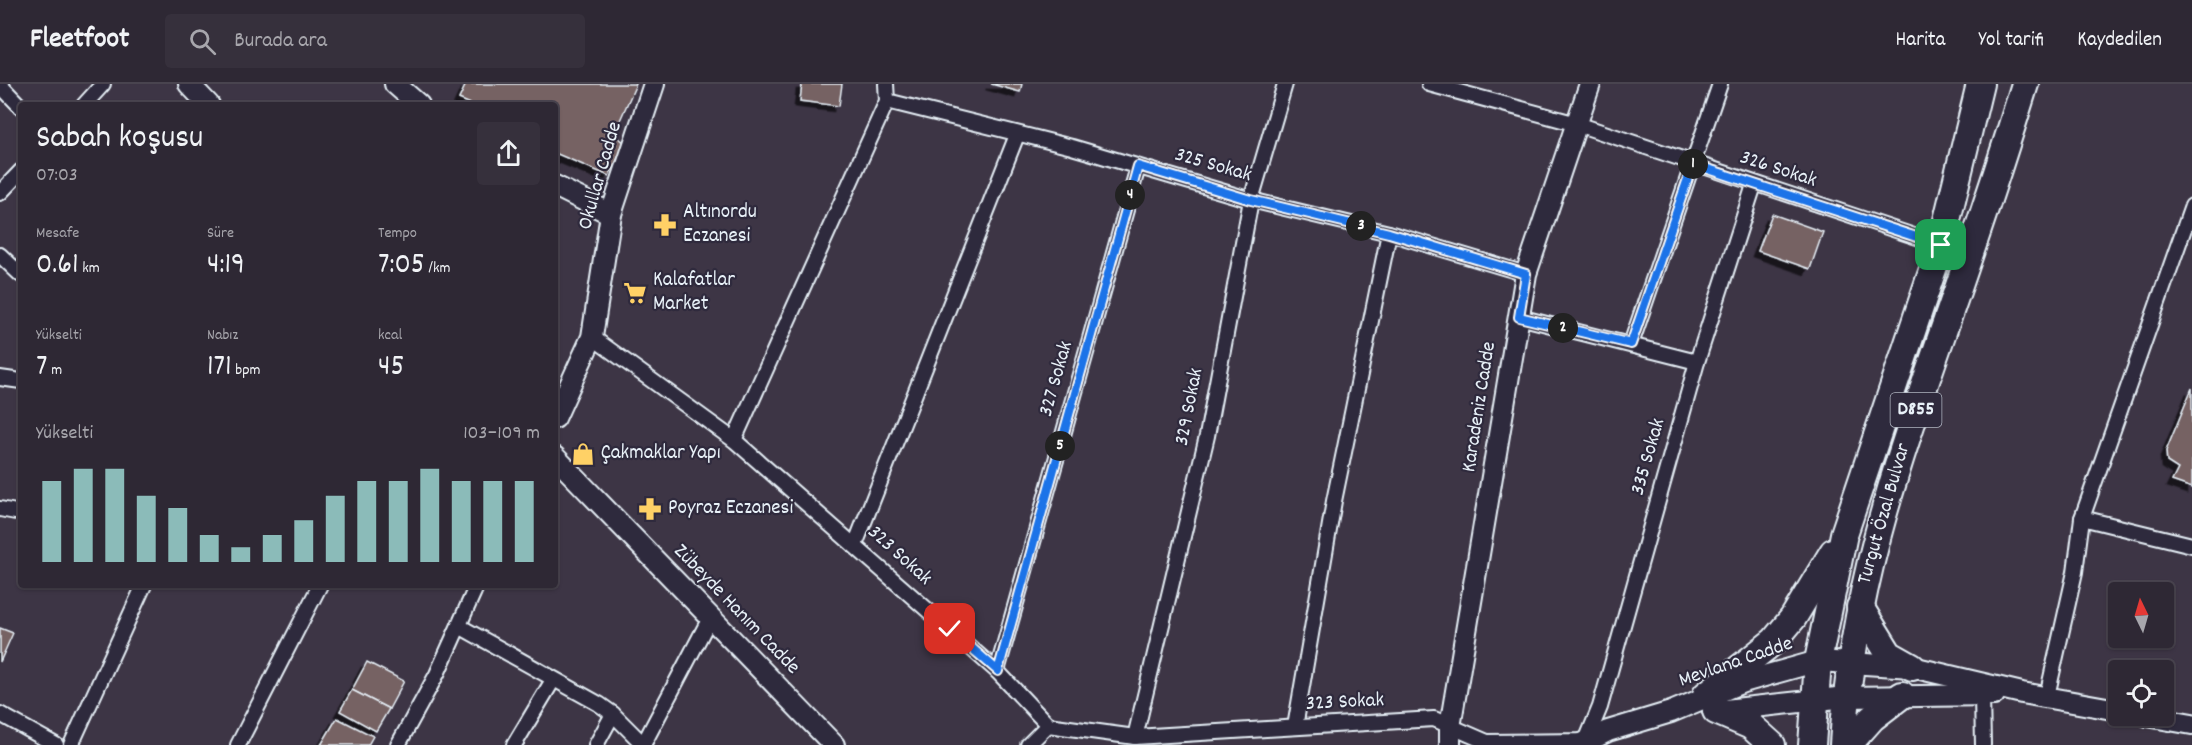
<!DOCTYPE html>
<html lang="tr">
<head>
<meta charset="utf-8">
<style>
	:root { --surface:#2e2834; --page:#36303c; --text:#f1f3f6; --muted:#a7a6ac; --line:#49444f; --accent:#8bbbb9 }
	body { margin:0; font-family:Dekko,sans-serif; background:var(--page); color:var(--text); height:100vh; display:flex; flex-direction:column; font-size:22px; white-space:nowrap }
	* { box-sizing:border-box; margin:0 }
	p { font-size:20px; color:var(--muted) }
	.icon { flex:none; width:33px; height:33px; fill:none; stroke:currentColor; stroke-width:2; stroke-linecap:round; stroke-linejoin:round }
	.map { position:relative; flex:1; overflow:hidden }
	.drawer { position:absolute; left:18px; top:18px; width:540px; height:486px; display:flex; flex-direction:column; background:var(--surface); border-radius:6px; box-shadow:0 2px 4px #0004,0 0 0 2px var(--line) }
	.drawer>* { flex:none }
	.needle { width:39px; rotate:355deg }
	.fabs { position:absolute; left:2108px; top:498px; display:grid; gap:12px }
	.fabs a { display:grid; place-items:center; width:66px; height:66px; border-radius:6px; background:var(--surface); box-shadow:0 2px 4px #0004,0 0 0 2px var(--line); font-size:30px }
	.pin { position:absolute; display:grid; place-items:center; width:51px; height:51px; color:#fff; margin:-26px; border-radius:12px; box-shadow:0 3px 9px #0006 }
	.km { position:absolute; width:30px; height:30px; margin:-15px; border-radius:50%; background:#222; color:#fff; font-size:16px; line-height:30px; text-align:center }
	.round { display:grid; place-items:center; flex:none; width:63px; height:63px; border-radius:6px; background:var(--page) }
	.overview { display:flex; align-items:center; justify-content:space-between; height:102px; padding:0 18px }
	h1 { font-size:33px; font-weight:600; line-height:45px }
	.figures { display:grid; grid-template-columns:repeat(3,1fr); gap:9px; height:102px; padding:6px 18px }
	.figures div { display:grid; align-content:center }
	.figures b { font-size:30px; font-weight:600 }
	.figures small { font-size:16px; font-weight:400 }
	.figures p { font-size:16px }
	.chart { height:168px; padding:12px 18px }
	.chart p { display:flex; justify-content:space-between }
	.chart svg { width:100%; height:108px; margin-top:6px; stroke:var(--accent); stroke-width:6 }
	header { display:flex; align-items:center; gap:36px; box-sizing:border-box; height:84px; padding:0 30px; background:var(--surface); border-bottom:2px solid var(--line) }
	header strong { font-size:28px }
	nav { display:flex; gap:33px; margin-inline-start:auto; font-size:21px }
	.search { width:420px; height:54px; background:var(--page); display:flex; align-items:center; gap:15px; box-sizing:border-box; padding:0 21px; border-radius:6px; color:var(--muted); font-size:22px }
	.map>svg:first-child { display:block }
	.building { fill:#766264; stroke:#e8f1f8; stroke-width:1.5; filter:url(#shadow) }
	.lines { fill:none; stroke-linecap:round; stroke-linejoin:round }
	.street-casing { stroke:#e8f1f8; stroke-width:18 }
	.secondary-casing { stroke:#e8f1f8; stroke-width:24 }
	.highway-casing { stroke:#e8f1f8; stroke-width:30 }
	.street { stroke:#2f2a3d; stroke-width:14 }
	.secondary { stroke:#2f2a3d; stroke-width:20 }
	.highway { stroke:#2f2a3d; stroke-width:26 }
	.route-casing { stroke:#fff; stroke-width:12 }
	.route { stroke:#1a73e8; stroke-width:8 }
	.labels { text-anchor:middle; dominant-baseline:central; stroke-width:4.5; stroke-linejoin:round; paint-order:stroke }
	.shield { fill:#2f2a3d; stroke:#b0b5c0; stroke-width:1.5 }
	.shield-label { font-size:20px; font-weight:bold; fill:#e8f1f8 }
	.street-label { font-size:21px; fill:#e8f1f8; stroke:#2f2a3d }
	.poi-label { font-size:21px; fill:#e8f1f8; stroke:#2f2a3d; text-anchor:start }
</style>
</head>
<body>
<header>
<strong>Fleetfoot</strong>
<div class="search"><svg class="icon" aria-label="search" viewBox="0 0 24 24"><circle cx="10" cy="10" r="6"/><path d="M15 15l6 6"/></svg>Burada ara</div>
<nav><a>Harita</a><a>Yol tarifi</a><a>Kaydedilen</a></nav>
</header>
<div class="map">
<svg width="2192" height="661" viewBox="0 0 2192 661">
	<defs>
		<filter id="shadow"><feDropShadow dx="-5.5" dy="5.5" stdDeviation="0" flood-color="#0009"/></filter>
	</defs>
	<rect width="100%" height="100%" fill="#3d3545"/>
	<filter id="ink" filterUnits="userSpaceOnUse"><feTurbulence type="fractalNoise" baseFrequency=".0167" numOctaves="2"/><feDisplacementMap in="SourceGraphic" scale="12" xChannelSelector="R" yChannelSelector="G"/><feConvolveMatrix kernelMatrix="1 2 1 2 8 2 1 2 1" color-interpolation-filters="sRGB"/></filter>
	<g filter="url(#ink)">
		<g class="building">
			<path d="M466,0H636L614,50L625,59L609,92L555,69V21H473L459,15Z"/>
			<path d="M802,0H842L839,22L800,17Z"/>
			<path d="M991,0H1022L1020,8Z"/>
			<path d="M1772,130L1823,148L1810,185L1758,167Z"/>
			<path d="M2192,304V404L2172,397L2178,385L2167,378L2166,367Z"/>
			<path d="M0,544L13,549L0,578Z"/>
			<path d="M367,578L404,597L389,625L352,606Z"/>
			<path d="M352,606L389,625L376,647L340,627Z"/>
			<path d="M337,634L373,652L368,661H321Z"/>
		</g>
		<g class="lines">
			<g class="street-casing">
				<g id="street">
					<path d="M1429,0L1577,40L1941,161"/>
					<path d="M0,1L21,23"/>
					<path d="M887,17L1072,63L1251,116L1389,149L1526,190"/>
					<path d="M84,21L103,0"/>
					<path d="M0,109L21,87"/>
					<path d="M0,171L21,191"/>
					<path d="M1519,233L1697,278"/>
					<path d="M592,253L734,356L997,587L1048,641L1135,653L1434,635L1487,658L1586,657L1600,623L1697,278L1754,101"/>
					<path d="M1631,260L1720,0"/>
					<path d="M0,294L21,297"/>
					<path d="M734,356L887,17L886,0"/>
					<path d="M0,425L21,429"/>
					<path d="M2082,434L2192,461"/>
					<path d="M855,461L1017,51"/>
					<path d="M459,542L599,620L613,630L644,661"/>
					<path d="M997,587L1138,83"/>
					<path d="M1982,611L1983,661"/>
					<path d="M2047,612L2075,488L2082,434L2192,122"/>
					<path d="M0,630L56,661"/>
					<path d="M1295,643L1334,417L1389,149"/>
					<path d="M1135,653L1207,352L1251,116L1285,0"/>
					<path d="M71,661L144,501"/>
					<path d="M238,661L320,501"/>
					<path d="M398,661L437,590L477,501"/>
					<path d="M514,661L553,596"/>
					<path d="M596,661L613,630"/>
					<path d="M643,661L710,534"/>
					<path d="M1028,661L1048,641"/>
				</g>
			</g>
			<g class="secondary-casing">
				<g id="secondary">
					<path d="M189,0L209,21"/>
					<path d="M395,0L419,21"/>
					<path d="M555,102L611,130"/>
					<path d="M555,334L592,253L611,130L654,0"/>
					<path d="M555,373L834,661"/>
					<path d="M1716,627L1846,613L1994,611"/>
					<path d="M2147,632L2192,640"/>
					<path d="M1450,661V643L1526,190L1590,0"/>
					<path d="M1580,661L1608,647L1671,628L1743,598L1818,577L1912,583L2022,609L2118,626"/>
				</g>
			</g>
			<g class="highway-casing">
				<g id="highway">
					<path d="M1860,523L1889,570L1912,583"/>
					<path d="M1706,611L1774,557L1793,534L1833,468"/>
					<path d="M1716,627L1751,642L1772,661"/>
					<path d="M1812,661L1818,577L1844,450L1941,161L1980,0"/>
					<path d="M1843,661C1851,510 1896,383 1945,242C1973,162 2000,81 2025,0"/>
					<path d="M1848,661L1872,634L1902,611"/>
				</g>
			</g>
			<use href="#street" class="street"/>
			<use href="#secondary" class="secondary"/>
			<use href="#highway" class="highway"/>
		</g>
	</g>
	<g class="lines" filter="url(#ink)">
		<g class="route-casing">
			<path id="route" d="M950,545L998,587L1138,82L1251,116L1389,149L1526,190L1519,233L1631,260L1693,80L1941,161"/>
		</g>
		<use href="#route" class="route"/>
	</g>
	<defs>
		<g id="pharmacy-bare" transform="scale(1.8)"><path d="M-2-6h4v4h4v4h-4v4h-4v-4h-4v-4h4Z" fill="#ffd166" stroke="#2f2a3d" stroke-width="2.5" paint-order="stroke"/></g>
		<g id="supermarket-bare" transform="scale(1.8)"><path d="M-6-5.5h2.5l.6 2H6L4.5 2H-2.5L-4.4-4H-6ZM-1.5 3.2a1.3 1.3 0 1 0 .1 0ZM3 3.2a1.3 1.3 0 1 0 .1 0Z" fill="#ffd166" stroke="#2f2a3d" stroke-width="2.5" paint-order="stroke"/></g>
		<g id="shop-bare" transform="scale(1.8)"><path d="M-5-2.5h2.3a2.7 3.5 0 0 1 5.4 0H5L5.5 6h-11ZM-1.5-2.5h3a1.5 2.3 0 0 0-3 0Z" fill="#ffd166" stroke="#2f2a3d" stroke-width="2.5" paint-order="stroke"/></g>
	</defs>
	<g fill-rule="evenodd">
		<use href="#pharmacy-bare" x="665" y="141"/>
		<use href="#supermarket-bare" x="635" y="209"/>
		<use href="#shop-bare" x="583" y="370"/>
		<use href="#pharmacy-bare" x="650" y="425"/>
	</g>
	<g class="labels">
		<rect class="shield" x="1890.5" y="309" width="51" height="34" rx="4.5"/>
		<g class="shield-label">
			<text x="1916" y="326">D855</text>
		</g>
		<g class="street-label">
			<text transform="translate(1213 82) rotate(16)">325 Sokak</text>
			<text transform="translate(1778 86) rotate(18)">326 Sokak</text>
			<text transform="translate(601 92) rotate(-74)">Okullar Cadde</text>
			<text transform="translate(1057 295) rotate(-74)">327 Sokak</text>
			<text transform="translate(1190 323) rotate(-79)">329 Sokak</text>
			<text transform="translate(1480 323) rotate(-81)">Karadeniz Cadde</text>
			<text transform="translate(1649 373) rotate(-74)">335 Sokak</text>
			<text transform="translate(1885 430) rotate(-74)">Turgut Özal Bulvar</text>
			<text transform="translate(899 472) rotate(42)">323 Sokak</text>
			<text transform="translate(736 526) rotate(46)">Zübeyde Hanım Cadde</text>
			<text transform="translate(1736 579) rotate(-19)">Mevlana Cadde</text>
			<text transform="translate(1345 619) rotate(-3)">323 Sokak</text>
		</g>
		<g class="poi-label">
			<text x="683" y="129">Altınordu<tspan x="683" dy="24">Eczanesi</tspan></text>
			<text x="653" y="197">Kalafatlar<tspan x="653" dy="24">Market</tspan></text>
			<text x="601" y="370">Çakmaklar Yapı</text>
			<text x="668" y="425">Poyraz Eczanesi</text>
		</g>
	</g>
</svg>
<div class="fabs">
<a><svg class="needle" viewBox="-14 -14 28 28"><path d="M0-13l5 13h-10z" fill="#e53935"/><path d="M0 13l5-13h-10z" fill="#a7a6ac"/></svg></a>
<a><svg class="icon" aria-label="locate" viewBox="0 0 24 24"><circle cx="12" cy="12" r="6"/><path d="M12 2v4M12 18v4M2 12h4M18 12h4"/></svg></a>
</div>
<div class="pin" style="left:1941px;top:161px;background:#1e9e55"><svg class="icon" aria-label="arrive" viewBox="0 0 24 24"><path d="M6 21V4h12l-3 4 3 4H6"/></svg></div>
<div class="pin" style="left:950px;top:545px;background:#d93025"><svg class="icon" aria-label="check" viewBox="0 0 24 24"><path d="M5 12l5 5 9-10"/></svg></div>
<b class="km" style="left:1693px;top:80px">1</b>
<b class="km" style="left:1563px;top:244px">2</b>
<b class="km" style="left:1361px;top:142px">3</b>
<b class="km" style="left:1130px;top:111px">4</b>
<b class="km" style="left:1060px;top:362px">5</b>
<section class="drawer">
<div class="overview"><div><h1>Sabah koşusu</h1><p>07:03</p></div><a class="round"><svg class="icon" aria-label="share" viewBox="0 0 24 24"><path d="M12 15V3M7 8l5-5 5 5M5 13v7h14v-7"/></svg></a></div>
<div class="figures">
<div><p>Mesafe</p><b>0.61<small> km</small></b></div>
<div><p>Süre</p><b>4:19</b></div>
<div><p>Tempo</p><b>7:05<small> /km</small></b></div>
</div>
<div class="figures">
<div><p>Yükselti</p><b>7<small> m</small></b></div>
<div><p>Nabız</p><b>171<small> bpm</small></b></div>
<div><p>kcal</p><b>45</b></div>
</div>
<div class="chart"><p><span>Yükselti</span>103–109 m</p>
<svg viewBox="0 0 160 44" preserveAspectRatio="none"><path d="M5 44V11M15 44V6M25 44V6M35 44V17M45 44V22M55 44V33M65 44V38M75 44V33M85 44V27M95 44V17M105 44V11M115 44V11M125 44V6M135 44V11M145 44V11M155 44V11"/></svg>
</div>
</section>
</div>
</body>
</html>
